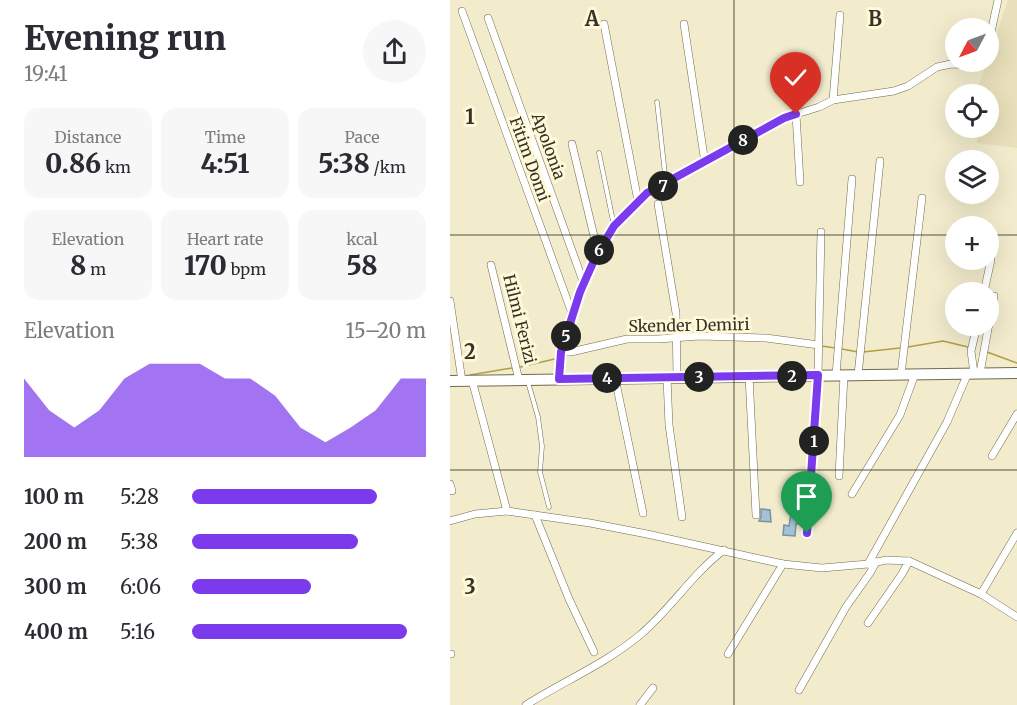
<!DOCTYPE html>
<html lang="en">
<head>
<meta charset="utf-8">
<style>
	:root { --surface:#fff; --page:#f7f7f7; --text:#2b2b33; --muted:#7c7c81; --accent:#7c3aed }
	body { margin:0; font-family:Merriweather,serif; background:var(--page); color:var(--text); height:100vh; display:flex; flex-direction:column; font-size:22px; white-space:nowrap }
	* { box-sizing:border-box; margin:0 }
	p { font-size:20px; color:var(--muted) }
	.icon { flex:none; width:33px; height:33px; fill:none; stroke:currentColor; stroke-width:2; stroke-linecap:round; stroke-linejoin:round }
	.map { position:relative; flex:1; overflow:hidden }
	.sheet { display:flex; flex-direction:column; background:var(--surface); width:450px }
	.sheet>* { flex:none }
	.needle { width:39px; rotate:229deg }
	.buttons { position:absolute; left:495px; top:18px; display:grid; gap:12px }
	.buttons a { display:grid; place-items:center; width:54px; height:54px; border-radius:50%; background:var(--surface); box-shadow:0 6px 24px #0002; font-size:30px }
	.pin { position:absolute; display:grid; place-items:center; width:51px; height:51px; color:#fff; margin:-62px -26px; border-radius:50% 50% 50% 0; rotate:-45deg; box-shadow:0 0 6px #0007 }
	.pin .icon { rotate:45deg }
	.km { position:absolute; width:30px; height:30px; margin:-15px; border-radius:50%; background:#222; color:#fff; font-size:16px; line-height:30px; text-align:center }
	.round { display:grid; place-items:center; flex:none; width:63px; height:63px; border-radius:32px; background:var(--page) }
	.overview { display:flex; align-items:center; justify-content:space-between; height:102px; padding:0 24px }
	h1 { font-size:33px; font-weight:800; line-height:45px }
	.metrics { display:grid; grid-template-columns:repeat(3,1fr); gap:9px; height:102px; padding:6px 24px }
	.metrics div { display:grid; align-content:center; border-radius:15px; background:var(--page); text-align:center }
	.metrics b { font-size:26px; font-weight:800 }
	.metrics small { font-size:16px; font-weight:400 }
	.metrics p { font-size:16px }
	.chart { height:168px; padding:12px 24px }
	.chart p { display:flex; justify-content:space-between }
	.chart svg { width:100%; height:108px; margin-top:6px; fill:var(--accent); opacity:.7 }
	ul { padding:0 24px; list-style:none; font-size:20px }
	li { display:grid; grid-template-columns:96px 72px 1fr; align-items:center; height:45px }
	li i { height:15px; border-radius:8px; background:var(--accent) }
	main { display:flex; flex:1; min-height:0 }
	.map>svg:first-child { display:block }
	.built { fill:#e8e0ba }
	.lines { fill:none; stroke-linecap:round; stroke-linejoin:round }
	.stream { stroke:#b19e45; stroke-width:1.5 }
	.building { fill:#a5c2d5; stroke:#7692a4; stroke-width:1.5 }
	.lane-casing { stroke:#706a4e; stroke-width:5 }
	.street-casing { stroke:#706a4e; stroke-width:8 }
	.secondary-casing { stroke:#706a4e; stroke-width:12 }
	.lane { stroke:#fff; stroke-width:4 }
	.street { stroke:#fff; stroke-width:7 }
	.secondary { stroke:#fff; stroke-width:10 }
	.route-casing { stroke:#fff; stroke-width:12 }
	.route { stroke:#7c3aed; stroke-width:8 }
	.grid { fill:none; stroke:#353327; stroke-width:1.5; stroke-opacity:0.55 }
	.labels { text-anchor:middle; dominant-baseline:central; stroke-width:6; stroke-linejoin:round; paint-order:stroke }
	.street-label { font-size:16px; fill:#353327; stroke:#fff8d9 }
	.grid-label { font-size:20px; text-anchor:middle; font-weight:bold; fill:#353327; stroke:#fff8d9; stroke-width:6; stroke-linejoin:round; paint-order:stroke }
</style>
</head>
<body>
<main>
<section class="sheet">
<div class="overview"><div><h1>Evening run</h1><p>19:41</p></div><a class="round"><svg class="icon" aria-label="share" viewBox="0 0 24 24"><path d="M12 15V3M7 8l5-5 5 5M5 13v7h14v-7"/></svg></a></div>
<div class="metrics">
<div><p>Distance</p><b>0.86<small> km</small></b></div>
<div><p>Time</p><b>4:51</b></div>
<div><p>Pace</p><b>5:38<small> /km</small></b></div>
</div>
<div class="metrics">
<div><p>Elevation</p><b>8<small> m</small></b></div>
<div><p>Heart rate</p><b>170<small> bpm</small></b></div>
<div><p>kcal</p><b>58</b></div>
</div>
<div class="chart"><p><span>Elevation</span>15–20 m</p>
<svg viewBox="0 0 160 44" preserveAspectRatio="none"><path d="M0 44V12L10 25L20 32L30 25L40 12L50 6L60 6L70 6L80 12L90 12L100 19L110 32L120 38L130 32L140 25L150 12L160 12V44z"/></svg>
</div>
<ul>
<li><b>100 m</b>5:28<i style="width:79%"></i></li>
<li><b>200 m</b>5:38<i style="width:71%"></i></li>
<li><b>300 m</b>6:06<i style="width:51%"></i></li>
<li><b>400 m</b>5:16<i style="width:92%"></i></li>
</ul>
</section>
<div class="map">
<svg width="567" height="705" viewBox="0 0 567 705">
	<rect width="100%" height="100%" fill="#f2ebcc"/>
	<path class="built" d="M558,0H567V148L527,143V128H538V94H527V91Z"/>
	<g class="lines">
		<g class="stream">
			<path d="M372,346L385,348"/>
			<path d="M458,347L493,341L518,347"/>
			<path d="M392,349L408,352"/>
			<path d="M413,352L450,348"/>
			<path d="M537,352L567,363"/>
			<path d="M70,367L109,358"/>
			<path d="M20,375L62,368"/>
		</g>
	</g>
	<g class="building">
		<path d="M342,494L354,496L353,505L341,504Z"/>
		<path d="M311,509L320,510L321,522L309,521L311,517Z"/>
		<path d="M341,513L353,515L352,524H346L345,536L333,535L334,525L339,526Z"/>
	</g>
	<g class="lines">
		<g class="lane-casing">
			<g id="lane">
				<path d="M207,102L216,183"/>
				<path d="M149,153L164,226"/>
				<path d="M78,382L88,417L92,446L90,472L99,507"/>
			</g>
		</g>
		<g class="street-casing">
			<g id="street">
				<path d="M12,11L123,316"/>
				<path d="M38,18L134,284"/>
				<path d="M154,24L188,201"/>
				<path d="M234,24L255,163"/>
				<path d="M538,46L548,0"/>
				<path d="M383,100L390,15"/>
				<path d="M346,114L350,182"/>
				<path d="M122,144L148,253"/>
				<path d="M208,204L226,313L227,377"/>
				<path d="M41,265L69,380"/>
				<path d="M534,292L541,260"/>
				<path d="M0,301L12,381"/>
				<path d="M111,352H121L177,339H208L250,336L316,338L369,345"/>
				<path d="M524,373L521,351L527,326"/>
				<path d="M530,373L544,296"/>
				<path d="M451,374L472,198"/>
				<path d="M386,375L402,179"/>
				<path d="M408,375L430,161"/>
				<path d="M299,376L306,515"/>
				<path d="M165,378L193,513"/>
				<path d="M217,378L219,425L232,517"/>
				<path d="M109,379L111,352L130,292L146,256L164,226L197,193L334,118L369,107L383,100L444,91L458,86L487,67L501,64L528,65L535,62"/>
				<path d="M22,380L57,511"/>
				<path d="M542,456L567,414"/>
				<path d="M389,476L394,375"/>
				<path d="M0,484L2,491"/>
				<path d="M402,494L450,415L465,374"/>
				<path d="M85,515L119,599L144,652"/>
				<path d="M0,521L25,514L57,511L140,523L197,534L333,564L372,568L418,564L436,560L459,561L452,574L418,623"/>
				<path d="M357,533L368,375L371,232"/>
				<path d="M459,561L531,594L567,617"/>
				<path d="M418,564L497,422L518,373"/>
				<path d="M531,594L567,533"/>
				<path d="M0,654H1"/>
				<path d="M278,654L333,564"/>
				<path d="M349,690L396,607L420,573L426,562"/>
				<path d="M76,705C114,681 155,664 190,635C221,609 242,574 274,550"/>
				<path d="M190,705L203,688"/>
			</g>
		</g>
		<g class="secondary-casing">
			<path id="secondary" d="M0,381L567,373"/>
		</g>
		<use href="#lane" class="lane"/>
		<use href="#street" class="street"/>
		<use href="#secondary" class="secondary"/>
	</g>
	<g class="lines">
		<g class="route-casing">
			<path id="route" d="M346,114L334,118L197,193L164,226L146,256L130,292L111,352L109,379L368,375L357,533"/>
		</g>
		<use href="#route" class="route"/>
	</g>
	<path class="grid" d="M284,0V705M0,235H506M538,235H567M0,470H567"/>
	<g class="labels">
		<g class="street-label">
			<text transform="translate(99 146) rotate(70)">Apolonia</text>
			<text transform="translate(80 159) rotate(70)">Fitim Domi</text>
			<text transform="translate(70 319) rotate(76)">Hilmi Ferizi</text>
			<text transform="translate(239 325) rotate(-1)">Skender Demiri</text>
		</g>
	</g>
	<g class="grid-label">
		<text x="142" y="26">A</text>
		<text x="425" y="26">B</text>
		<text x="20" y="124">1</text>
		<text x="20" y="359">2</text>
		<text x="20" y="594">3</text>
	</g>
</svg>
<div class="buttons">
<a><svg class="needle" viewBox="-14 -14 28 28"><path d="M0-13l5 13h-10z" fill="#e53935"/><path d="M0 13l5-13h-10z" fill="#7c7c81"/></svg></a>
<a><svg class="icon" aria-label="locate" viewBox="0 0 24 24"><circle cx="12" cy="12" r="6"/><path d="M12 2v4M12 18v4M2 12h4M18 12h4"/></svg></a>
<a><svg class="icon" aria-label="layers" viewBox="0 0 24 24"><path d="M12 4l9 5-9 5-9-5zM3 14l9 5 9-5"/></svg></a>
<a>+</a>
<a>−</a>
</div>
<div class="pin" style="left:357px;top:533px;background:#1e9e55"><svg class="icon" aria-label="arrive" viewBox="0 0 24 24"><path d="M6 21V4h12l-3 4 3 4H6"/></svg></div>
<div class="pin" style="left:346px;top:114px;background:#d93025"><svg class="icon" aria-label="check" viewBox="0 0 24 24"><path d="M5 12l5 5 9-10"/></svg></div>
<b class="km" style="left:364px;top:441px">1</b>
<b class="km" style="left:342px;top:376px">2</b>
<b class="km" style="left:249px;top:377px">3</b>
<b class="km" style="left:157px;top:378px">4</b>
<b class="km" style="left:116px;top:336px">5</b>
<b class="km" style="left:149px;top:250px">6</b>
<b class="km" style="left:213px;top:186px">7</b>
<b class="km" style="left:293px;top:140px">8</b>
</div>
</main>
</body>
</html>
